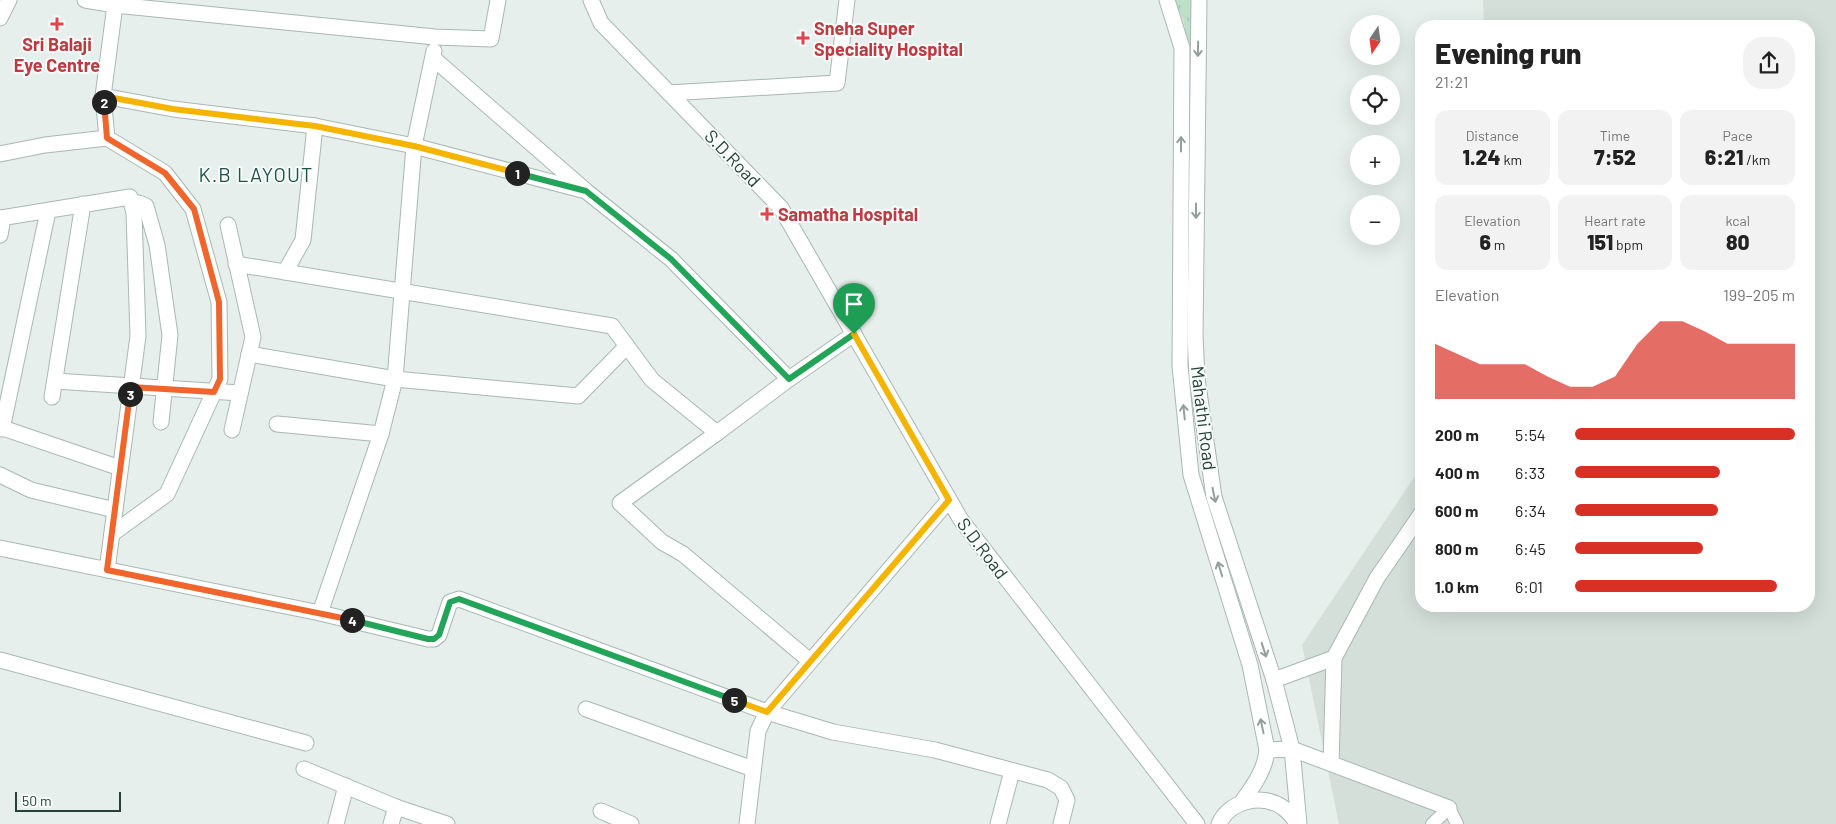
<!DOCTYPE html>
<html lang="en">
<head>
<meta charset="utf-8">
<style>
	:root { --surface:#fff; --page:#f2f2f2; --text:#222; --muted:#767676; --accent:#d93025 }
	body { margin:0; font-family:Barlow,sans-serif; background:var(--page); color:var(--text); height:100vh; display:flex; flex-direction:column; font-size:19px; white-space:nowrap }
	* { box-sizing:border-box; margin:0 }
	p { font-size:16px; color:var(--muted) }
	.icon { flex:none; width:28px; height:28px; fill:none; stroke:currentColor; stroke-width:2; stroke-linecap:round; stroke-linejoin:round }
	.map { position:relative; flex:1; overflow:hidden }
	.panel { position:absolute; left:1415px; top:20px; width:400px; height:592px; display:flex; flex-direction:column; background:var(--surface); border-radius:20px; box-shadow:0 5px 20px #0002 }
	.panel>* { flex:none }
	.needle { width:32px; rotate:193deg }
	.tools { position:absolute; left:1350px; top:15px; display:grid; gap:10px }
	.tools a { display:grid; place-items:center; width:50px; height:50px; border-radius:50%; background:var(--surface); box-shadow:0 5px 20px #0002; font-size:25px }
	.scale { position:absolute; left:15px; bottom:12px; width:106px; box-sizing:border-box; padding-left:5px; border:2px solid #24423a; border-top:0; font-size:14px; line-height:18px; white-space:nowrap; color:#24423a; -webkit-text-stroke:4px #f7fbf9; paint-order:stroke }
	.pin { position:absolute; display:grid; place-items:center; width:42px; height:42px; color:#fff; margin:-51px -21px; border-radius:50% 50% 50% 0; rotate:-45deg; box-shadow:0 0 5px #0007 }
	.pin .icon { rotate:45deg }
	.km { position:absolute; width:25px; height:25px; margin:-12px; border-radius:50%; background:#222; color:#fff; font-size:14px; line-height:25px; text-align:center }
	.round { display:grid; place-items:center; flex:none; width:52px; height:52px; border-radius:20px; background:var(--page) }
	.head { display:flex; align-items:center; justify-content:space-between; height:85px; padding:0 20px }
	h1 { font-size:28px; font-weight:800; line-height:38px }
	.figures { display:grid; grid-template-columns:repeat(3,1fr); gap:8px; height:85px; padding:5px 20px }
	.figures div { display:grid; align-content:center; border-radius:12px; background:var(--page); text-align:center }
	.figures b { font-size:21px; font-weight:800 }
	.figures small { font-size:14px; font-weight:400 }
	.figures p { font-size:14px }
	.chart { height:140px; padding:10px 20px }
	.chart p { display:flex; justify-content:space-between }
	.chart svg { width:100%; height:90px; margin-top:5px; fill:var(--accent); opacity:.7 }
	ul { padding:0 20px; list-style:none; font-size:16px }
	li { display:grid; grid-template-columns:80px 60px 1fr; align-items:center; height:38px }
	li i { height:12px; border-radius:6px; background:var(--accent) }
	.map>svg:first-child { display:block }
	.built { fill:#d4dfda }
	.grass { fill:url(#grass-tufts) }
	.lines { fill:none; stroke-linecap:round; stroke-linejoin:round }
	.pedestrian-casing { stroke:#a8b8b2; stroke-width:14 }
	.minor-casing { stroke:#a8b8b2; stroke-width:17 }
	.tertiary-casing { stroke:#a8b8b2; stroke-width:17 }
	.pedestrian { stroke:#fff; stroke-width:12 }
	.minor { stroke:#fff; stroke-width:15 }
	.tertiary { stroke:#fff; stroke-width:15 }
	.oneway { stroke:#92a09c }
	.split-1-casing { stroke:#fff; stroke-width:10 }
	.split-2-casing { stroke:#fff; stroke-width:10 }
	.split-3-casing { stroke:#fff; stroke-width:10 }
	.split-4-casing { stroke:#fff; stroke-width:10 }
	.split-5-casing { stroke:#fff; stroke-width:10 }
	.split-6-casing { stroke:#fff; stroke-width:10 }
	.split-1 { stroke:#22a559; stroke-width:6 }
	.split-2 { stroke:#f5b400; stroke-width:6 }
	.split-3 { stroke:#f0652b; stroke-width:6 }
	.split-4 { stroke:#f0652b; stroke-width:6 }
	.split-5 { stroke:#22a559; stroke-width:6 }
	.split-6 { stroke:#f5b400; stroke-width:6 }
	.health-dot { fill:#e0444e; stroke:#f7fbf9; stroke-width:2 }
	.labels { text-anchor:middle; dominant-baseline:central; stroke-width:4; stroke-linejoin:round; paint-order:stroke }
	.health-label { font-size:18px; font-weight:bold; fill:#be3a42; stroke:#f7fbf9; text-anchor:start }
	.street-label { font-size:18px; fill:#24423a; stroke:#f7fbf9 }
	.quarter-label { font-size:20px; letter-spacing:1px; fill:#1f5548; stroke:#f7fbf9 }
</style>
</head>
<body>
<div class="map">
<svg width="1836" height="824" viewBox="0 0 1836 824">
	<defs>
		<pattern id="grass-tufts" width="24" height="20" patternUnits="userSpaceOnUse" patternTransform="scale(1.25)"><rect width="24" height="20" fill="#bfe0c8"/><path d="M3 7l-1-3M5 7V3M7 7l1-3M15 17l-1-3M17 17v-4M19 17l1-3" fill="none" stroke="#a4c1ad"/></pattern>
	</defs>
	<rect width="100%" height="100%" fill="#e6efeb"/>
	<path class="built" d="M1483,0H1836V824H1339L1302,645L1421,467V606H1809V26H1484Z"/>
	<path class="grass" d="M1174,0H1193V52L1189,51L1183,19Z"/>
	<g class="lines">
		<g class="pedestrian-casing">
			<path id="pedestrian" d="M1432,824L1449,808L1457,824"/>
		</g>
		<g class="minor-casing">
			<g id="minor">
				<path d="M85,0L115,5L116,0"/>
				<path d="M0,18L9,0"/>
				<path d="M434,59L586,191L671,259L789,379L854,334"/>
				<path d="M669,93L837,83L847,0"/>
				<path d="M103,96L173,109L315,126L414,146L582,190"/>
				<path d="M107,138L103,96L115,5L435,37L491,39L498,0"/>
				<path d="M0,154L45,145L107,138L165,173L193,209L219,302L220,379L167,494L112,534"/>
				<path d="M132,204L139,203L146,206L157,245L170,335L161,422"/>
				<path d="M0,218L130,197L134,213L138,336L107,570"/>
				<path d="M228,225L253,337L232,430"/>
				<path d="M0,235L3,218"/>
				<path d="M236,264L612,326L652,380L717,433L789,379"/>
				<path d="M285,272L303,240L315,126"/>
				<path d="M249,354L395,379L578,396L627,346"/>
				<path d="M55,381L240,393"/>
				<path d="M52,397L83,204"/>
				<path d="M277,424L381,434L320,613"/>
				<path d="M0,427L120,468"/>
				<path d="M2,429L48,211"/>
				<path d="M717,433L620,503L662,542L683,554L810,661"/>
				<path d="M381,434L395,379L414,146L434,51"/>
				<path d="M0,475L31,490L115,510"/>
				<path d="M0,548L320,613L428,639H434L439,635L450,602L459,599L767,712L833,732L935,750L1048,780L1061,788L1067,800L1061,824"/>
				<path d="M0,660L306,743"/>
				<path d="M1274,680L1334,658"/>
				<path d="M586,709L753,769"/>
				<path d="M1267,750L1292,749L1449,808"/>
				<path d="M1331,763L1334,658L1377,578L1421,514"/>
				<path d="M304,769L396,807L447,824"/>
				<path d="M601,811L631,824"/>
				<path d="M336,824L346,786"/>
				<path d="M391,824L396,807"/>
				<path d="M747,824L758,731L767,712L949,500"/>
				<path d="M998,824L1012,771"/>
			</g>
		</g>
		<g class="tertiary-casing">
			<g id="tertiary">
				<path d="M591,0L601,23L781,208L961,520L1197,824"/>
				<path d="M1167,0L1182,48L1180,366L1191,475L1250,665L1267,750C1265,771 1253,786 1242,802"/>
				<path d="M1199,0L1195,335L1197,378L1214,497L1274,680L1292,749L1299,824"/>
				<path d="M1219,824C1229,801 1261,793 1282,807C1289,811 1293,818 1298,824"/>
			</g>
		</g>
		<use href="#pedestrian" class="pedestrian"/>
		<use href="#minor" class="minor"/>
		<use href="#tertiary" class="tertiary"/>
	</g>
	<defs><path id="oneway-shaft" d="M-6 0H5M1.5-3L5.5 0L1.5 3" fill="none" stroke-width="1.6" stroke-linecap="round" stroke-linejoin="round" transform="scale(1.25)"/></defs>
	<g class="oneway">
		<use href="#oneway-shaft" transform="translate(1198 49) rotate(91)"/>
		<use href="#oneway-shaft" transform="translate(1181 144) rotate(-90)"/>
		<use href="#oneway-shaft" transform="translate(1196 211) rotate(90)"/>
		<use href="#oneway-shaft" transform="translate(1184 412) rotate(-96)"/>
		<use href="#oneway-shaft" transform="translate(1214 495) rotate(78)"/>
		<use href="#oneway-shaft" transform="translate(1220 569) rotate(-107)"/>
		<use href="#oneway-shaft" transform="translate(1264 650) rotate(72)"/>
		<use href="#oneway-shaft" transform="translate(1262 726) rotate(-102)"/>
	</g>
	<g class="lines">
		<g class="split-1-casing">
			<path id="split-1" d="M517,173L586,191L671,259L789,379L854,334"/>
		</g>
		<g class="split-2-casing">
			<path id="split-2" d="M104,102L103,96L173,109L315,126L414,146L517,173"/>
		</g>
		<g class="split-3-casing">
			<path id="split-3" d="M104,102L107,138L165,173L194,209L219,302L220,379L214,392L131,387L130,394"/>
		</g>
		<g class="split-4-casing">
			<path id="split-4" d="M130,394L107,570L352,620"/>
		</g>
		<g class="split-5-casing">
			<path id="split-5" d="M352,620L428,639H434L439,635L450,602L459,599L734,700"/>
		</g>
		<g class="split-6-casing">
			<path id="split-6" d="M734,700L767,712L949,500L854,334"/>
		</g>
		<use href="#split-1" class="split-1"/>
		<use href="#split-2" class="split-2"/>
		<use href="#split-3" class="split-3"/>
		<use href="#split-4" class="split-4"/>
		<use href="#split-5" class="split-5"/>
		<use href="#split-6" class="split-6"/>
	</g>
	<g class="health-dot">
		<path d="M54.5 16.5h5v5h5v5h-5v5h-5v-5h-5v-5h5z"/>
		<path d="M800.5 30.5h5v5h5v5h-5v5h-5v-5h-5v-5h5z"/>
		<path d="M764.5 206.5h5v5h5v5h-5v5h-5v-5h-5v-5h5z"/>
	</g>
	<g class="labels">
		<g class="health-label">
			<text x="814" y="28">Sneha Super<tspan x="814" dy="21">Speciality Hospital</tspan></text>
			<text x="57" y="44" text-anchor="middle">Sri Balaji<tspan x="57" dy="21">Eye Centre</tspan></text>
			<text x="778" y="214">Samatha Hospital</text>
		</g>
		<g class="street-label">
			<text transform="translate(733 158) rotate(46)">S.D.Road</text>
			<text transform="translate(1204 418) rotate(83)">Mahathi Road</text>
			<text transform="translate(983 548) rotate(53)">S.D.Road</text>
		</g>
		<g class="quarter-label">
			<text x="256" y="174">K.B LAYOUT</text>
		</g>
	</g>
</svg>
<div class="tools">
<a><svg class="needle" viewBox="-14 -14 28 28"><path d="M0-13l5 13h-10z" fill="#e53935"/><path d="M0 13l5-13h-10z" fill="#767676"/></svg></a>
<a><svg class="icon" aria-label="locate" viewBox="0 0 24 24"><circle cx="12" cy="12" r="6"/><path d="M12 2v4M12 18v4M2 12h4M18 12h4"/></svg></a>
<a>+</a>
<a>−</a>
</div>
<div class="scale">50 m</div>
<div class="pin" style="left:854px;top:334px;background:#1e9e55"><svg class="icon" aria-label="arrive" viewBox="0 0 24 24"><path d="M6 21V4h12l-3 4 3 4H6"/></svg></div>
<b class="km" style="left:517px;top:173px">1</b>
<b class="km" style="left:104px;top:102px">2</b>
<b class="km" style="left:130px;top:394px">3</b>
<b class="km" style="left:352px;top:620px">4</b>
<b class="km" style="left:734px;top:700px">5</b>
<section class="panel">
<div class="head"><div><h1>Evening run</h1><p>21:21</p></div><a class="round"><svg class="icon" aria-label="share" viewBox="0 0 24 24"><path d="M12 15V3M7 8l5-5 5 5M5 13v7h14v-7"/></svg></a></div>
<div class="figures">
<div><p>Distance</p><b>1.24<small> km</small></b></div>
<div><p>Time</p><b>7:52</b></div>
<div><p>Pace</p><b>6:21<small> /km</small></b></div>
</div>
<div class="figures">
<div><p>Elevation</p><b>6<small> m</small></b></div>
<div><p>Heart rate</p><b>151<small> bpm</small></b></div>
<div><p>kcal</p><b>80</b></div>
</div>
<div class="chart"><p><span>Elevation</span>199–205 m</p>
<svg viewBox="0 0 160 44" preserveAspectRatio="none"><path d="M0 44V17L10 22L20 27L30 27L40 27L50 33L60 38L70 38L80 33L90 17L100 6L110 6L120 11L130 17L140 17L150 17L160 17V44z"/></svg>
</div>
<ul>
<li><b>200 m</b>5:54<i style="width:100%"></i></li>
<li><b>400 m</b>6:33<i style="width:66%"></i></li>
<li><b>600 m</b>6:34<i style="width:65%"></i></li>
<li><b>800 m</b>6:45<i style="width:58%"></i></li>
<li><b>1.0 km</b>6:01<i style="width:92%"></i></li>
</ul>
</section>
</div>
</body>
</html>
